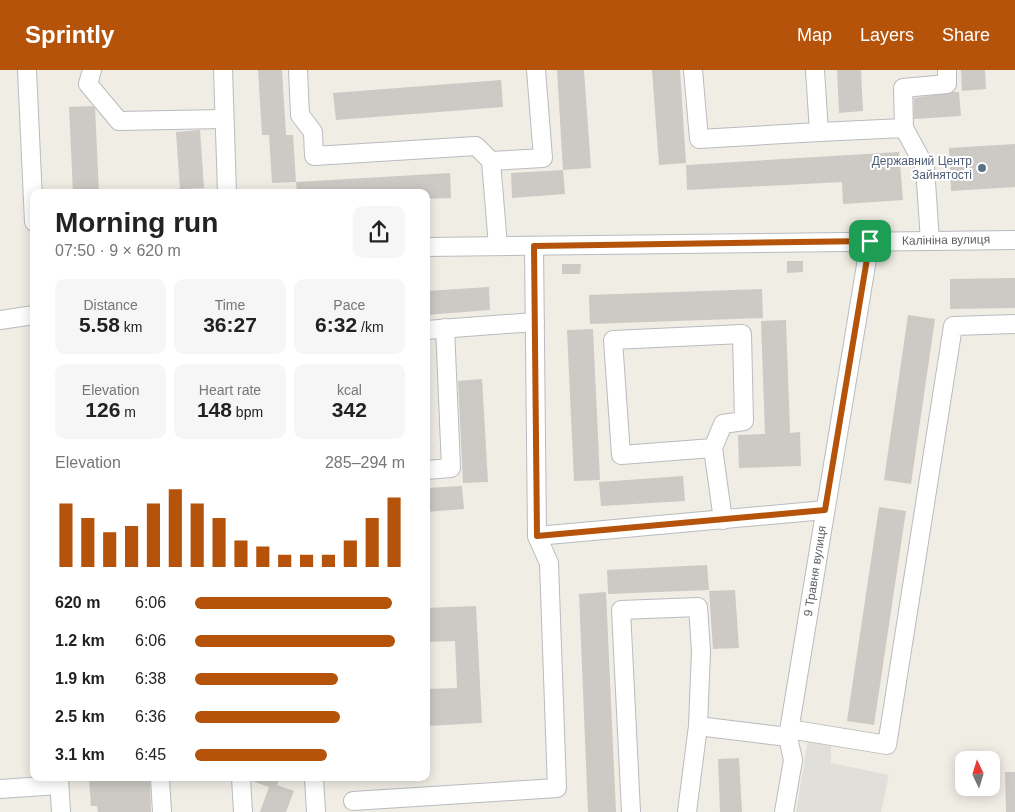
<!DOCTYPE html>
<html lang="en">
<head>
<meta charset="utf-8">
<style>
	:root { --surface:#fff; --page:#f6f6f6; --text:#222; --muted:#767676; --accent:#b45309 }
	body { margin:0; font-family:Arial,sans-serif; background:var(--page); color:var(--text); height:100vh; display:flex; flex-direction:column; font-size:19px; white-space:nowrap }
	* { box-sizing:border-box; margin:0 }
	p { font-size:16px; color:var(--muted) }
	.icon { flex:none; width:28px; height:28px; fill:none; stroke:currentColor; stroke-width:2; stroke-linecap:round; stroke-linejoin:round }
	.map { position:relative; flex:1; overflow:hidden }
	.details { position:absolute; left:30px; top:119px; width:400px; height:592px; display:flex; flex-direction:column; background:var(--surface); border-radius:10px; box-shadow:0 2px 12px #0003 }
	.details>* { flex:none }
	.needle { width:32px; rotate:356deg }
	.tools { position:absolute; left:955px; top:681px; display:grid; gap:10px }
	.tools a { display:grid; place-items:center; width:45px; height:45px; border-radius:10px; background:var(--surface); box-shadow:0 2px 12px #0003; font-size:25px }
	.pin { position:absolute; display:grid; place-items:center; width:42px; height:42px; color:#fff; margin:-21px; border-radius:10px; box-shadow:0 2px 8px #0006 }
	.round { display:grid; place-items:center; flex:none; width:52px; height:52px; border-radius:10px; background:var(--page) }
	.overview { display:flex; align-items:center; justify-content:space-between; height:85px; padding:0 25px }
	h1 { font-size:28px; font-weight:700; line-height:38px }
	.stats { display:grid; grid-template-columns:repeat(3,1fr); gap:8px; height:85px; padding:5px 25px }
	.stats div { display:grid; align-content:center; border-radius:10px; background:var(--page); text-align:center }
	.stats b { font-size:21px; font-weight:700 }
	.stats small { font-size:14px; font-weight:400 }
	.stats p { font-size:14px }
	.chart { height:140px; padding:10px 25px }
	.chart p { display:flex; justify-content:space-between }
	.chart svg { width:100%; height:90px; margin-top:5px; stroke:var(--accent); stroke-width:6 }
	ul { padding:0 25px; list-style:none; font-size:16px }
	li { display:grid; grid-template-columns:80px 60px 1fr; align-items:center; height:38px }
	li i { height:12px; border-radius:6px; background:var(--accent) }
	header { display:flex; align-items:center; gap:30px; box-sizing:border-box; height:70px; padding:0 25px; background:var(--accent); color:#fff }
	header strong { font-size:24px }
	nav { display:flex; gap:28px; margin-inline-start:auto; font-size:18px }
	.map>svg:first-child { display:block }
	.industrial { fill:#e1dfd9 }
	.building { fill:#cdc9c4 }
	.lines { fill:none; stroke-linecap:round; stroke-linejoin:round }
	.minor-casing { stroke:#b8bbbf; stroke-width:20 }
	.minor { stroke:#fff; stroke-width:18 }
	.route-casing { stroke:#fff; stroke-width:10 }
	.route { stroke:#b45309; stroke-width:6 }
	.service-dot { fill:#5c6f8a; stroke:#fff; stroke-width:2 }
	.labels { text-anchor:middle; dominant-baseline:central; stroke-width:4; stroke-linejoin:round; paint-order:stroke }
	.service-label { font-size:12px; fill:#4e5e75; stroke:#fff; text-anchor:end }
	.street-label { font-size:12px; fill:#5d6166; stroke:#fff }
</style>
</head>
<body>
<header>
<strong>Sprintly</strong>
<nav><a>Map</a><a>Layers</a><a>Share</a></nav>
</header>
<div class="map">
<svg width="1015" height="742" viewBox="0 0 1015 742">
	<rect width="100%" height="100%" fill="#f0ede5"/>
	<path class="industrial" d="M808,669L831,676V693L889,705L881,742H796Z"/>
	<g class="building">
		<path d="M258,0H282L286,65H293L296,112L272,113L269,65H262Z"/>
		<path d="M557,0H584L591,98L563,100Z"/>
		<path d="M652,0H680L686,93L659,95Z"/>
		<path d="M837,0H861L863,41L839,43Z"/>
		<path d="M961,0H985L986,19L962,21Z"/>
		<path d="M501,10L503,37L336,50L333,23Z"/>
		<path d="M953,22H959L961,46L914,49V28Z"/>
		<path d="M93,36L95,38L99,122H73L69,37Z"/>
		<path d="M200,60L204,118L180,119L176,62Z"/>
		<path d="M1015,74V117L951,121L949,78Z"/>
		<path d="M899,82L903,130L843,134L842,112L687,120L686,95Z"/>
		<path d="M563,100L565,124L512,128L511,103Z"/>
		<path d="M450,103L451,128L426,129V122H297L296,112Z"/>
		<path d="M787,191H803V202L787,203Z"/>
		<path d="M562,194H581L580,204H562Z"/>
		<path d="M1015,208V238L950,239V209Z"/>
		<path d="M489,217L490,240L426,245V221Z"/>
		<path d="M762,219L763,248L590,254L589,225Z"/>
		<path d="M908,245L935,249L911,414L884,410Z"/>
		<path d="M786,250L790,363L800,362L801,396L739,398L738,365L765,364L761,251Z"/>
		<path d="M593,259L600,410L574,411L567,260Z"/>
		<path d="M482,309L488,412L463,413L458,311Z"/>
		<path d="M683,406L685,431L601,436L599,412Z"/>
		<path d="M462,416L464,439L426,442V418Z"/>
		<path d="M879,437L906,441L874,655L847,651Z"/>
		<path d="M707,495L709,520L608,524L607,500Z"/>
		<path d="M735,520L739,578L713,579L709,521Z"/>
		<path d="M606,522L616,742H588L579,524Z"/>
		<path d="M476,536L482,653L426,656V619L457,618L455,571L426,572V538Z"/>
		<path d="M739,688L742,742H720L718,689Z"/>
		<path d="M1005,702H1015V742H1006Z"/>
		<path d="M89,708H150L151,742H98L97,736H91Z"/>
		<path d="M252,708H280L277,715L294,721L286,742H260L269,717L252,711Z"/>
	</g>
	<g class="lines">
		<g class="minor-casing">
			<g id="minor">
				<path d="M27,0L34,152"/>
				<path d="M92,0L88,14L119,51L223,49"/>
				<path d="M223,0L227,122"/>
				<path d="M298,0L300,45L313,62L314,86L476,76L491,91L498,176"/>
				<path d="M693,0L699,69L819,62L815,0"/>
				<path d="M904,58L903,18L947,14V0"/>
				<path d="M819,62L904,58L925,97L930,171"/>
				<path d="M491,91L543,88L536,0"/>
				<path d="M534,176L537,466L825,440"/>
				<path d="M426,177L1015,170"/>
				<path d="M0,250L34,245"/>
				<path d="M426,260L535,252"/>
				<path d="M713,378L723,354L744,351L742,264L613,270L621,385L713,378L723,450"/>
				<path d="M426,400L451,398L445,258"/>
				<path d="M789,659L887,675L953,256L1015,254"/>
				<path d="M59,708L61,742"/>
				<path d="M160,708L162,742"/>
				<path d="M241,708L243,742"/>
				<path d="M314,708L316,742"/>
				<path d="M0,719L59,715"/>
				<path d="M353,731L557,718L549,493L537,466"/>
				<path d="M631,742L621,540L698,537L701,581L698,656L788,667"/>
				<path d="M687,742L698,656"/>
				<path d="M784,742L793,690L788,667L870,171"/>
			</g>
		</g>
		<use href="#minor" class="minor"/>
	</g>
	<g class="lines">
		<g class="route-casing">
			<path id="route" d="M870,171L825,440L537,466L534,176Z"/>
		</g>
		<use href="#route" class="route"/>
	</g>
	<circle class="service-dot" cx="982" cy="98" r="5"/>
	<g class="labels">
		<g class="service-label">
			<text x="972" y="91">Державний Центр<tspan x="972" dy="14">Зайнятості</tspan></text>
		</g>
		<g class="street-label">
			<text transform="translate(946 170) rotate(-1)">Калініна вулиця</text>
			<text transform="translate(815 501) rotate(-81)">9 Травня вулиця</text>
		</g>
	</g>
</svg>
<div class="tools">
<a><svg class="needle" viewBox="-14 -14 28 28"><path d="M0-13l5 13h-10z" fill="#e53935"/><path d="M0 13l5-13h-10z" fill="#767676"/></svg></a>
</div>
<div class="pin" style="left:870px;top:171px;background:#1e9e55"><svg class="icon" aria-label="arrive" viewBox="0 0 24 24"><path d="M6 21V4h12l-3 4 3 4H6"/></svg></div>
<section class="details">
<div class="overview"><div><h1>Morning run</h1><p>07:50 · 9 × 620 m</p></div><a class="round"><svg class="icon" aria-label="share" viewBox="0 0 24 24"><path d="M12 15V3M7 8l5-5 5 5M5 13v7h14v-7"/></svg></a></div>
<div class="stats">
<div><p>Distance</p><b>5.58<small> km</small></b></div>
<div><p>Time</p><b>36:27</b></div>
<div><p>Pace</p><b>6:32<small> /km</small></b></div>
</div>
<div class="stats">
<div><p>Elevation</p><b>126<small> m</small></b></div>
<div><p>Heart rate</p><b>148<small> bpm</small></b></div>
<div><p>kcal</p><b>342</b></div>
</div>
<div class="chart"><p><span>Elevation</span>285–294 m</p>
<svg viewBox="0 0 160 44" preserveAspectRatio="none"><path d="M5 44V13M15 44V20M25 44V27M35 44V24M45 44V13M55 44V6M65 44V13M75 44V20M85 44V31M95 44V34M105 44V38M115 44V38M125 44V38M135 44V31M145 44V20M155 44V10"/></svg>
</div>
<ul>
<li><b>620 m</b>6:06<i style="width:94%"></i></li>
<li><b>1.2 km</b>6:06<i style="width:95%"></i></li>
<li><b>1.9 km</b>6:38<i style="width:68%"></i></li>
<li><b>2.5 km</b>6:36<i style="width:69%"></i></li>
<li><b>3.1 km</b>6:45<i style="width:63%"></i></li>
</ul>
</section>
</div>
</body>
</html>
